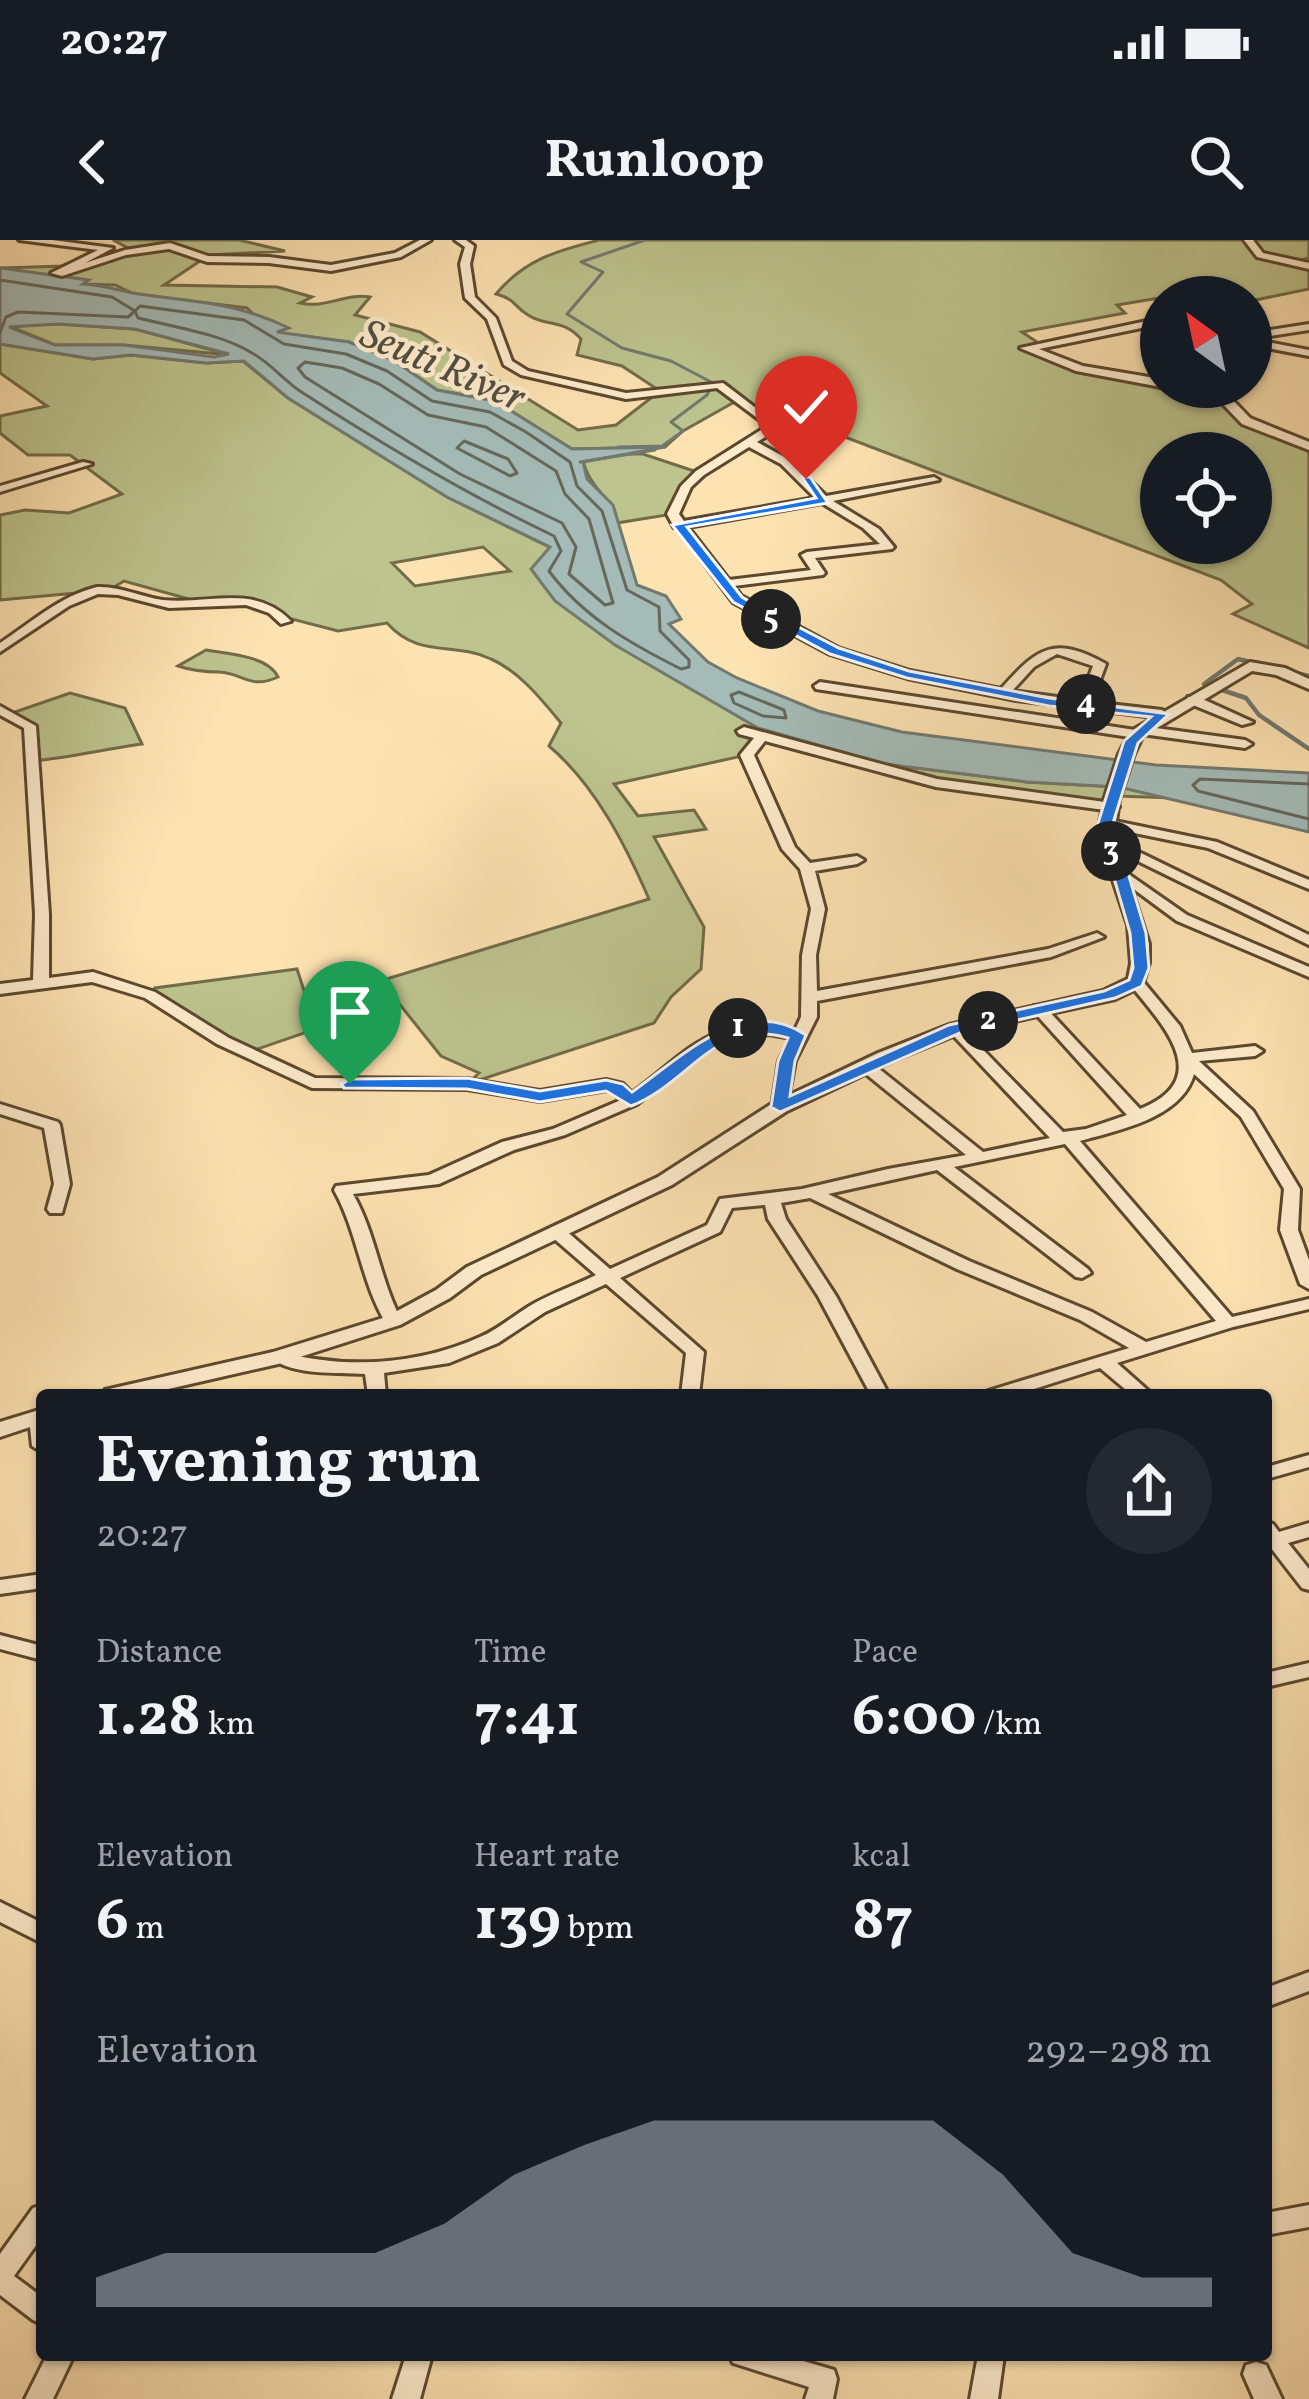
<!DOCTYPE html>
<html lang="en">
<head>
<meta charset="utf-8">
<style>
	:root { --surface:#171b24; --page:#242831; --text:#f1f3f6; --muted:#9ea1a6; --accent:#8c9099 }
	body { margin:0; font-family:Vollkorn,serif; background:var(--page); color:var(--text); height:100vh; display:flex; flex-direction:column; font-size:45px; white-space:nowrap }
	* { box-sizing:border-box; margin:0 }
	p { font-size:39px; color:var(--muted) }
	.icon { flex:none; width:66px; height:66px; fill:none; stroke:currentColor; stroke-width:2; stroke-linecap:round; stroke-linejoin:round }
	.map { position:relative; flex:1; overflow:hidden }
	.panel { position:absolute; left:36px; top:1149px; width:1236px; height:972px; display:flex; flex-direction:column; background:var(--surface); border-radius:12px; box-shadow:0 3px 9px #0004 }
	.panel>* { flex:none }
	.needle { width:78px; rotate:327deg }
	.controls { position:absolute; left:1140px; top:36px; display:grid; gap:24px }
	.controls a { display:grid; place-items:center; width:132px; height:132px; border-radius:50%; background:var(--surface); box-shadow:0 3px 9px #0004; font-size:60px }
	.pin { position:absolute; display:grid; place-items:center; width:102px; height:102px; color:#fff; margin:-123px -51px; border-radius:50% 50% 50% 0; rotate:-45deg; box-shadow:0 0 12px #0007 }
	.pin .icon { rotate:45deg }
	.km { position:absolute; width:60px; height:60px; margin:-30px; border-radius:50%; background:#222; color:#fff; font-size:33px; line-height:60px; text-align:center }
	.round { display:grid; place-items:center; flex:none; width:126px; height:126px; border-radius:63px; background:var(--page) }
	.overview { display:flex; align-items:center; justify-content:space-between; height:204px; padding:0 60px }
	h1 { font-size:66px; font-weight:700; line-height:90px }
	.stats { display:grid; grid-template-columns:repeat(3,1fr); gap:18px; height:204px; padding:12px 60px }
	.stats div { display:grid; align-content:center }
	.stats b { font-size:60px; font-weight:700 }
	.stats small { font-size:33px; font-weight:400 }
	.stats p { font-size:33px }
	.chart { height:336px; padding:24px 60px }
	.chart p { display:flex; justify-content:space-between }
	.chart svg { width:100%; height:216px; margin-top:12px; fill:var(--accent); opacity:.7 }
	.status { display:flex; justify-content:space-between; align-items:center; height:84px; padding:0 60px; background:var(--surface); direction:ltr }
	.status svg { height:33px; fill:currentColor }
	header { display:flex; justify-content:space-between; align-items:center; height:156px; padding:0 60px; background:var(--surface); font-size:54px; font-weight:700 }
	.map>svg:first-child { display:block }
	.green { fill:#bdc48e; stroke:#726c48; stroke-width:3; fill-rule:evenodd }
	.water { fill:#a4bbb7; stroke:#72796f; stroke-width:3; fill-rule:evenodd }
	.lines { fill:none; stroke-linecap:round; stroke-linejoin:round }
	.shore { stroke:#65685c; stroke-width:3 }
	.stream-far1 { stroke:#72796f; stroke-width:3 }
	.stream { stroke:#72796f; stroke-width:4.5 }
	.minor-casing { stroke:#5c482e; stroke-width:6 }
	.tertiary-casing { stroke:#5c482e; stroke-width:6 }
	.minor { fill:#feeccd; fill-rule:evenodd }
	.tertiary { fill:#feeccd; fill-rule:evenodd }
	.route { fill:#1a73e8; stroke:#fff; stroke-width:3 }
	.labels { text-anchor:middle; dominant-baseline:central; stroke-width:9; stroke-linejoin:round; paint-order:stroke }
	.far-water-label { font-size:42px; font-style:italic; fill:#524f41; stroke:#feeccd }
</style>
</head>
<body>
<div class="status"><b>20:27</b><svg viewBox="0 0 49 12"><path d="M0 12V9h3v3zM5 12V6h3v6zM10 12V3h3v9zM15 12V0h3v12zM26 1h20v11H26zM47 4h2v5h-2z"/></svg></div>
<header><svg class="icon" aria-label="back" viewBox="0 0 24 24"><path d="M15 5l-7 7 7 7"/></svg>Runloop<svg class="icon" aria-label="search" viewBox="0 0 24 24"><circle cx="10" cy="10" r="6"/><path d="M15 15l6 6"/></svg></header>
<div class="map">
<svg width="1309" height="2159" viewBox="0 0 1309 2159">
	<rect width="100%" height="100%" fill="#fde2b2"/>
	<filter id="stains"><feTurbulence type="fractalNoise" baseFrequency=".00167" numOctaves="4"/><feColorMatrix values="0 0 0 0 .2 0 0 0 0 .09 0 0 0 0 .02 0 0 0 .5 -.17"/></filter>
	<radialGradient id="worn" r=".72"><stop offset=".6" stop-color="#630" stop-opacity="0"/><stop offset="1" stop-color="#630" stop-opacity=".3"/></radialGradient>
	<g class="green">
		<path d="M113,0H239L285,11L209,15L164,45L277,47L312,57L300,63C326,69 344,53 370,57L355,75L420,92L578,190L616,185L660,151L622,126L577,115L581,99C562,78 546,87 528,75C513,66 517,60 496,54C526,18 558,11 599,0H1309V18L1296,21L1309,26V49L1251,61V57L1183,54L1117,65L1125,73L1022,92L1037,102L1026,107L1033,113L1161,147L1212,152L1233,171L1309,206V408L1233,374L1252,364L1221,340L824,189L769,182L738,160L683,191L665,207L572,209L495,161L437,150L393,120L349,102L271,92L247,68L134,54L115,45L78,44L0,28L65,26L128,8ZM1161,213H1251V303H1161Z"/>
		<path d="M58,84L135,89L230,115L124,105H55L9,86Z"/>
		<path d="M0,104L93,119L131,115L206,123L243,121L288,158L447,257L551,308L689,446L758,488L885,524L1027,542L1119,547L1175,558L1116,556L1112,567L972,549L761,497L747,515L614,544L638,576L694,570L706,589L654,597L704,687L701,729L671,757L654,783L467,844L479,833L441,816L397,761L249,812L150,755L155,748L297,729L308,763L649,659C625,604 595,545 549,506L561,483C542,460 519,431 491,419C453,401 419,419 387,383L338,391L292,379L285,381L256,364L196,361L124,341L109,350L0,360V275L25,270L69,273L122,254L70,215H28L0,193V176L47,166L0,133ZM483,307L510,331L415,346L392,323Z"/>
		<path d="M617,214H643L700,233L686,247L673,274L617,283C611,257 589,247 583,221Z"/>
		<path d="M206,410C230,414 268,416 278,437C250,450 243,433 219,432C204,432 193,431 178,426Z"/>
		<path d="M70,453L125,468L142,504C104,509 70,518 32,521L30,486L12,473Z"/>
	</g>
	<path class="water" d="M0,28L89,40L83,44C104,45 119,51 139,54C198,63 232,61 289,88L277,92L349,102L393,120L437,150L495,161L572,209L665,207L583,222L587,239L613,265L637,345L666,356L681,379L669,384L708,422L737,438L818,471L902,492L1156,525L1309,533V592L1119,547L1027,542L885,524L758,488L615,405L555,361L531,329L550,307L447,257L288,158L244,121L206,123L131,115L93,119L0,104ZM58,84L135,89L229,114L214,117L124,105H55L9,87Z"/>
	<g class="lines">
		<g class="shore">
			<path d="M0,40L112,57L135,71L128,77L18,72L6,77L0,92"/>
			<path d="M140,66L244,80L284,104L346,114L387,131L432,161L490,172L526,192L570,222L577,246L602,271L627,350L659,367L660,391L689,420V427L681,429C631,404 583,377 549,331L561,311L554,296C466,254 385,206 303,153C285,142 271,123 252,113C221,94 175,87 138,78L135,71Z"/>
			<path d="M305,122L342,128L379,144L428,175L486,187L556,231L565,254L589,279L613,363L605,365L569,334L576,307L562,283L460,234L305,137L298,128Z"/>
			<path d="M464,201L508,219L517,233L510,236L457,208Z"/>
			<path d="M739,452L784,470L786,478L763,476L734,463L731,455Z"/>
			<path d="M1309,544L1200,539L1193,545L1198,551L1309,579"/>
		</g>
		<g class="stream-far1">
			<path d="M618,207L662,206L683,191L671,182L707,155L713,143L671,121L622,108L567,74L603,32L581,22L645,0"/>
			<path d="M580,222L655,210"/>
		</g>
		<path class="stream" d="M1309,436L1238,419L1204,444L1246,458L1259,475L1309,509"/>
		<g class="minor-casing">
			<g id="minor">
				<path d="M19,0H52L113,8L85,23L125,10L170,3L208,16L269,17L331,25L395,13L420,0H431L401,17L331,31L269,23L207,22L169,9L126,15L62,36L51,33L98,10Z"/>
				<path d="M455,0H466L474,6L470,24L475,57L496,78L512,121L528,131L626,153L723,143L774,182L770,194L757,202L788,219L826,256L934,237L939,240L833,261L879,289L894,307L892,309L815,318L825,333L823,335L734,346L741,356L838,408L910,431L1001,449C1037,408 1054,395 1106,424L1092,462L1162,470L1168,474L1162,478L1016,460L907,438L830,414L733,362L678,288L674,287L667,274L681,246L696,231L761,190L764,183L717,148L626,159L521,135L504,125L487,79L465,58L460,24L465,7ZM749,207L781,224L815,258L684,281L679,274L691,247L704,235ZM822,263L863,288L880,304L807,312L801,315L811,330L729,340L688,287ZM1057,414L1093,426L1080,460L1012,451L1034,427Z"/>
				<path d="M1244,0H1253L1263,13L1309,23V29L1257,17Z"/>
				<path d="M1251,99L1309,110V116L1251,105Z"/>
				<path d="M83,222L92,224L0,252V246Z"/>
				<path d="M97,347C121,346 141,357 163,360C209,365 254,343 291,381L281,384L269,373L246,365L169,368L118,355L98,354L69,366L0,412V403C32,382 60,356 97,347Z"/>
				<path d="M820,442L1135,490L1141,486L1245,500L1252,504L1245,508L1142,494L1136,498L816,449L814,446Z"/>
				<path d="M1188,457H1198L1253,482L1242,485L1188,463Z"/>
				<path d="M0,466L36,486L49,674V738L93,732L155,752L229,798L315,838L467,839L540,851L606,840L623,844L632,853C692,809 713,773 795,790L801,777L802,715L811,669L800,629L782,609L740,515L754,498L739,494L737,491L744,487L937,539L1112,563L1119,567L1112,571L936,547L765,501L754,515L795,607L810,623L857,616L864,620L857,624L815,631L825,669L816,715L817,751L1048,709L1097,693L1104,697L1051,717L817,761V777L795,821L786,870L780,872L772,867L779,821L791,798L769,794L730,797L696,818L637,864L565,895L514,910L439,944L353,954C376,994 380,1041 402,1081L393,1086L387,1085C361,1043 358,993 334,950L336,946L429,935L502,902L553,889L621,860L612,851L606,850L540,861L467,849L312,848L217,804L145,758L92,742L0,754V744L33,740L35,674L24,488L0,475Z"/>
				<path d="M1105,579L1217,602L1309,640V649L1208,608L1100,586V580Z"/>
				<path d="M1106,596L1309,695V705L1101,603V597Z"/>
				<path d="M1121,629L1187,675L1309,727V737L1177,681L1116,636V630Z"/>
				<path d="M1136,737L1141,739L1180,786L1192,813L1255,806L1263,811L1255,816L1199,821L1253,871L1300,949L1298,990L1309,1020V1049L1300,1044L1280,990L1284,949L1241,877L1194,834C1182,878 1119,890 1080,901L1232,1077L1309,1059V1069L1233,1087L1117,1123L1153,1155H1132L1100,1128L1015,1155H986L988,1151L1129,1108L1080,1080L957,1029L810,958L781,963L786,979L836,1056L889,1155H871L818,1056L768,979L765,965L732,968L720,992L620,1038L704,1112L699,1155H681L686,1113L606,1044L545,1072L498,1103L449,1123L384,1133L386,1155H368L365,1134C335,1132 294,1136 269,1117L278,1111C344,1130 418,1125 480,1097C497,1090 512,1077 528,1067C549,1054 574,1046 596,1035L552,997L549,993L552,989H564L610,1029L707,985L720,959L802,949L888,929L966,915L861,830L859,827L861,824H873L983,912L1050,898L950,792L947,789L950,786H960L1063,892L1086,889L1127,875L1034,772L1031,769L1034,766H1044L1140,869C1217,838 1161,783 1128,742ZM1065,904L1216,1081L1146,1102L1092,1072L969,1021L828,954L937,930L1076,1037L1082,1038L1091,1033L1088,1029L954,927Z"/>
				<path d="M0,864L58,882L60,885L70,944L62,973H50L47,969L54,944L44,888L0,874Z"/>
				<path d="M38,1171L42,1172V1212L32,1206L29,1177Z"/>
				<path d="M1309,1215V1227L1266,1239V1227Z"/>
				<path d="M1266,1282L1273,1284L1279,1292L1309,1283V1297L1288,1303L1309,1329V1350L1302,1348L1271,1308L1266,1310Z"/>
				<path d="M42,1334V1348L0,1354V1340Z"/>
				<path d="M0,1395L42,1406V1420L0,1409Z"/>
				<path d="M1309,1423V1437L1266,1447V1433Z"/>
				<path d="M0,1662L42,1683V1703L0,1682Z"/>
				<path d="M1309,1732V1751L1266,1767V1748Z"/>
				<path d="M42,1965V1997L14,2036L42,2057V2084L33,2080L0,2055V2014L33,1968Z"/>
				<path d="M1309,1965V1987L1266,1995V1973Z"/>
				<path d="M47,2115H74L53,2159H25Z"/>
				<path d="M406,2115H432L420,2159H392Z"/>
				<path d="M729,2115H783L834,2130L837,2139L833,2159H805L809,2147L733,2123Z"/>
				<path d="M978,2115H1004L998,2159H970Z"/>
				<path d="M1256,2122L1266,2125L1282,2159H1254L1243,2134L1246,2125Z"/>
			</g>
		</g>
		<g class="tertiary-casing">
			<g id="tertiary">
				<path d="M1161,78V84L1039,109L1083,126L1161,139V147L1076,131L1020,108Z"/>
				<path d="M1309,84V90L1251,99V93Z"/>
				<path d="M1181,147H1200L1227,154L1250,178L1309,202V210L1242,184L1219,160Z"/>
				<path d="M1250,422L1285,428L1309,439V449L1276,435L1252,431L1142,497L1134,514L1119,560L1114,595L1149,704V723L1142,746L1115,759L960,793L892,821L787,871L672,945L481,1035L450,1058L400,1085L278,1124L142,1155H102L105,1150L273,1112L386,1077L436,1050L467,1027L658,937L773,863L878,813L949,785L1103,751L1128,739L1131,723L1128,685L1098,595L1104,560L1119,514L1131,491Z"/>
				<path d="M42,1169V1183L0,1197V1182Z"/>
			</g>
		</g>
		<use href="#minor" class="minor"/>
		<use href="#tertiary" class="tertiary"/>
	</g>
	<path class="route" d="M802,237H810L828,263L687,287L742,357L754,364L839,408L909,431L1049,458L1169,474L1138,503L1113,583L1146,693L1149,728L1142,746L1115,758L960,793L780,872L771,867L778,821L788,798C714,777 691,843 631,866L606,851L540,862L467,849L344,848L342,844L350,839L467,838L540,851L606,840L623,844L632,852C681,817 744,753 806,795L795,821L790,856L949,785L1104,751L1129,740L1133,728L1130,693L1098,583L1124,501L1151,477L1049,466L907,438L830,414L733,362L672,285L816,258Z"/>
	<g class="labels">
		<g class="far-water-label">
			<text transform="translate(442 128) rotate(23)">Seuti River</text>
		</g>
	</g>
	<rect width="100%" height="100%" filter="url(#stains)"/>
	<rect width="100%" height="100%" fill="url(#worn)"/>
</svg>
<div class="controls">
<a><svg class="needle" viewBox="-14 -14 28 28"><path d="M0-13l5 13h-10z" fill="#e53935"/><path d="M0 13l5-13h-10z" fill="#9ea1a6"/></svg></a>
<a><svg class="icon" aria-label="locate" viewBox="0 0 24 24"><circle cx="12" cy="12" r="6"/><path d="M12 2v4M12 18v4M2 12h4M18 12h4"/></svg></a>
</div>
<div class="pin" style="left:350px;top:844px;background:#1e9e55"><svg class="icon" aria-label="arrive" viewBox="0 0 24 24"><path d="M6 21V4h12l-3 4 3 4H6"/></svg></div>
<div class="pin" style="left:806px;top:239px;background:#d93025"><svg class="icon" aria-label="check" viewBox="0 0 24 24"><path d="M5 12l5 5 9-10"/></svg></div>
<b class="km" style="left:738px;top:788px">1</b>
<b class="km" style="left:988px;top:781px">2</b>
<b class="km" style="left:1111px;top:611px">3</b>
<b class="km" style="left:1086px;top:464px">4</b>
<b class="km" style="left:771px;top:379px">5</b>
<section class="panel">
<div class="overview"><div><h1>Evening run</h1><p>20:27</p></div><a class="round"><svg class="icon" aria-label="share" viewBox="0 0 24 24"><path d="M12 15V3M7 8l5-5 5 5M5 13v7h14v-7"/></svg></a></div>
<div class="stats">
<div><p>Distance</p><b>1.28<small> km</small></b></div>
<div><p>Time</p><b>7:41</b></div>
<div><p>Pace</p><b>6:00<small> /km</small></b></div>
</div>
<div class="stats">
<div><p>Elevation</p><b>6<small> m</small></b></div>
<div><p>Heart rate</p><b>139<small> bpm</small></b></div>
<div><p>kcal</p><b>87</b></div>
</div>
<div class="chart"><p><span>Elevation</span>292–298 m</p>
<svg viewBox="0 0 160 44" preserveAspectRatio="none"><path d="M0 44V38L10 33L20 33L30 33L40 33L50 27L60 17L70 11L80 6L90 6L100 6L110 6L120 6L130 17L140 33L150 38L160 38V44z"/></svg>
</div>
</section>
</div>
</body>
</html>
